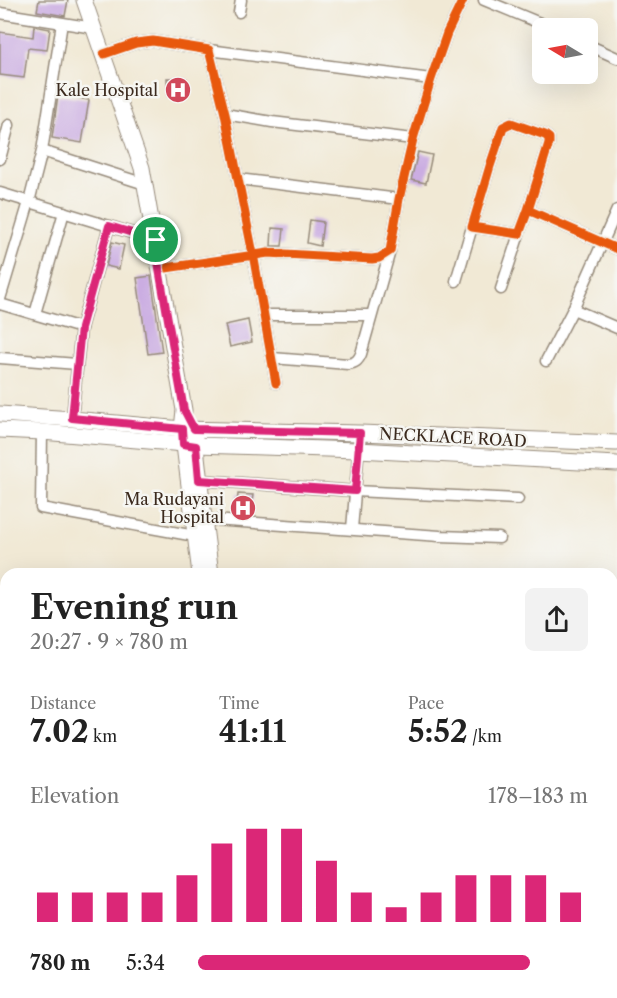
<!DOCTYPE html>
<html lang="en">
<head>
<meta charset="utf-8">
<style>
	:root { --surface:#fff; --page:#f2f2f2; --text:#222; --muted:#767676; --accent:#db2777 }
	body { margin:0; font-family:"Libre Caslon Text",serif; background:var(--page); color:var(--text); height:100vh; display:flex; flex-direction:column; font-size:22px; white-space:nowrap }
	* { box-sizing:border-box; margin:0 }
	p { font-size:20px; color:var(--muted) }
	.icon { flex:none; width:33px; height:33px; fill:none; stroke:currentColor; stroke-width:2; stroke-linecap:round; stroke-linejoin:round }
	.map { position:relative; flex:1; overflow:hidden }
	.panel { position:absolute; left:0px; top:568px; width:618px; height:430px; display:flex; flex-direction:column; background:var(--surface); border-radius:18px 18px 0 0; box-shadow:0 6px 24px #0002 }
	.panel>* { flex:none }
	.needle { width:39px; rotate:280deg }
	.controls { position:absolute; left:532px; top:18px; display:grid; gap:12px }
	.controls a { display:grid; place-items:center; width:66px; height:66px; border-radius:9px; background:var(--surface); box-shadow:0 6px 24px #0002; font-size:30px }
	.pin { position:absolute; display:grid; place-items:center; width:51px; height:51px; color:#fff; margin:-26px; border:3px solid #fff; border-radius:50%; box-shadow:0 2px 6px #0007 }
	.round { display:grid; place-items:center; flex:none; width:63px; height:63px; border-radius:9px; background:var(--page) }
	.overview { display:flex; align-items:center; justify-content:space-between; height:102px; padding:0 30px }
	h1 { font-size:33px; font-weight:700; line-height:45px }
	.figures { display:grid; grid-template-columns:repeat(3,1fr); gap:9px; height:102px; padding:6px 30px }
	.figures div { display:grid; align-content:center }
	.figures b { font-size:30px; font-weight:700 }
	.figures small { font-size:16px; font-weight:400 }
	.figures p { font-size:16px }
	.chart { height:168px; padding:12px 30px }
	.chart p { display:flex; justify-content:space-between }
	.chart svg { width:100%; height:108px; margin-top:6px; stroke:var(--accent); stroke-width:6 }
	ul { padding:0 30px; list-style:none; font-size:20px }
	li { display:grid; grid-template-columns:96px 72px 1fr; align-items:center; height:45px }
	li i { height:15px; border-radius:8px; background:var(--accent) }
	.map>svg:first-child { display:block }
	.building { fill:#cbade2 }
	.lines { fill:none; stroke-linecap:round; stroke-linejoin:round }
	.street-casing { stroke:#968a7a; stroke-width:13 }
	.secondary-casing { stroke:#968a7a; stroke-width:17 }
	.street { stroke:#fff; stroke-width:10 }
	.secondary { stroke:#fff; stroke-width:15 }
	.cycleway-casing { stroke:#f6f6f2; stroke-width:13 }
	.cycleway { stroke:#e8590c; stroke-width:9 }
	.route-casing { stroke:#fff; stroke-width:12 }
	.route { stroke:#db2777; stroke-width:8 }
	.labels { text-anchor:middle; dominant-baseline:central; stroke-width:5; stroke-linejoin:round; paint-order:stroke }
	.poi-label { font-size:16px; fill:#3b2a1e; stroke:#f6f6f2; text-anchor:end }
	.street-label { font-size:16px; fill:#3b2a1e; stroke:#f6f6f2 }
</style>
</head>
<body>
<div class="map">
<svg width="617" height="998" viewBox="0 0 617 998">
	<rect width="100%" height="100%" fill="#f6f6f2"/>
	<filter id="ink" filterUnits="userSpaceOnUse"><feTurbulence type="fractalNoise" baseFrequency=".0167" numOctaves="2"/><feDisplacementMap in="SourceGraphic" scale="12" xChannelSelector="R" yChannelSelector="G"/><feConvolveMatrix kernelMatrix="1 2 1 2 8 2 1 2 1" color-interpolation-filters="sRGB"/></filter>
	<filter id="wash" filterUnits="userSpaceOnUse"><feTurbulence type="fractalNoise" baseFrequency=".008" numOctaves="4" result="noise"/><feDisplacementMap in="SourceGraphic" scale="24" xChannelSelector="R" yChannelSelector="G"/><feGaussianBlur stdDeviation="1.35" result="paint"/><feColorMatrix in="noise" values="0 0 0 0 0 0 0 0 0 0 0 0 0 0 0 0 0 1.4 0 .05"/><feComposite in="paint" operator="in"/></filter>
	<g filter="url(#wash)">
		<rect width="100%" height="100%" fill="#f1e9d5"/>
		<g id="blocks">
			<g class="building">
				<path d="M39,0H68L65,16L37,11Z"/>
				<path d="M34,26L50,29L47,50L28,48L24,78L0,75V32L33,37Z"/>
				<path d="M167,78L187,79L186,97L168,96Z"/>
				<path d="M58,95L89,100L82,143L52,138Z"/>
				<path d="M418,152L432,155L426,183L411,180Z"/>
				<path d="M310,220L323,222L320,246L307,243Z"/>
				<path d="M272,228L284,229L282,246H271Z"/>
				<path d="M112,242L124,245L119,269L106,266Z"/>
				<path d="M151,276L162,352L148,354L137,278Z"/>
				<path d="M248,320L252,342L230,347L225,325Z"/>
				<path d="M238,494L253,495L250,515L236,514Z"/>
			</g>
		</g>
	</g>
	<g filter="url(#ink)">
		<use href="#blocks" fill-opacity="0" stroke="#968a7a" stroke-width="1.5"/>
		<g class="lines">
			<g class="street-casing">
				<g id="street">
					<path d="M484,0L552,28"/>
					<path d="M239,12L241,0"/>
					<path d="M0,13L94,28"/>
					<path d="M588,45L617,58"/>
					<path d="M209,50L431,79"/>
					<path d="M104,54L136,43L153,41L209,50L225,114L253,254L276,383"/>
					<path d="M225,114L272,122L413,139"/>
					<path d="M42,151L62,23"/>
					<path d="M0,159L9,125"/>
					<path d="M238,179L399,199"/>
					<path d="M0,193L109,226"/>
					<path d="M528,210L549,143V138L545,135L511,123L503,127L490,166L472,227L519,234L528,210L617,249"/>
					<path d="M159,269L268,253L372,259L379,258L390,251L399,199L413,139L431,79L447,33L463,0"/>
					<path d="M456,281L472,227"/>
					<path d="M501,289L519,234"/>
					<path d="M0,299L29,202L42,151L145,184"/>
					<path d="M0,304L81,328L72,419"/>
					<path d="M573,309L617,328"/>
					<path d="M35,314L64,212"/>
					<path d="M264,315H371"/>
					<path d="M81,328L109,226L155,240"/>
					<path d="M0,358L77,364"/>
					<path d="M272,358L348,364C355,363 358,361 361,354L390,251"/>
					<path d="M546,361L573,309L617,210"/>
					<path d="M42,432L41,508L195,536"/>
					<path d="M199,480L355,491L518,499"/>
					<path d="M199,519L440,536L499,538"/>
					<path d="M352,529L360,433"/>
					<path d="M0,784L6,787"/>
					<path d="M0,806L6,808"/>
					<path d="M0,827L6,829"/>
					<path d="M0,846L6,847"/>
					<path d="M0,877H6"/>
					<path d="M612,896L617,897"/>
					<path d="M612,913L617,914"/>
					<path d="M0,916L6,917"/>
					<path d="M0,953H6"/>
					<path d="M612,958L617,933"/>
					<path d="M612,968L617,969"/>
					<path d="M0,991L6,992"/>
					<path d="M15,993L49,998"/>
					<path d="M107,993L134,997"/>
					<path d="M167,998L168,993"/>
				</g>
			</g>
			<g class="secondary-casing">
				<g id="secondary">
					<path d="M84,0L142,168L184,410L182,429L200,574"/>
					<path d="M0,414L72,419L182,429L360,433L617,443"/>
					<path d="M0,430L42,432L196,445L358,450L617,464"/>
					<path d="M195,438L204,519L211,574"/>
					<path d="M0,639L6,640"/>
					<path d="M208,993V998"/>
				</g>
			</g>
			<use href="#street" class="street"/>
			<use href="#secondary" class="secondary"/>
			<g class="cycleway-casing">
				<g id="cycleway">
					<path d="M104,54L136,43L153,41L209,50L225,114L253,254L276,383"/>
					<path d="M528,210L549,143V138L545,135L511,123L503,127L490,166L472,227L519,234L528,210L617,249"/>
					<path d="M159,269L268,253L372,259L379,258L390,251L399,199L413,139L431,79L447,33L463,0"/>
				</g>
			</g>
			<use href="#cycleway" class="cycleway"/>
		</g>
	</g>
	<g class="lines" filter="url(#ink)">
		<g class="route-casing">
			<path id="route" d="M109,226L156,240L159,269L184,410L194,429L360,433L355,491L199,480L196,446L183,444L182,429L72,418L81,328Z"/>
		</g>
		<use href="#route" class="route"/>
	</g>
	<defs>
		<g id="hospital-disc" transform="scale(1.35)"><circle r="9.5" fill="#d1495b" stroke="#f6f6f2"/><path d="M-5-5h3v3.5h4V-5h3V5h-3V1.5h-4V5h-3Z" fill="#fff"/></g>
	</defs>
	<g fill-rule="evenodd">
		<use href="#hospital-disc" x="178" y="90"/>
		<use href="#hospital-disc" x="243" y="508"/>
	</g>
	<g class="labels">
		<g class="poi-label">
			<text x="158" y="90">Kale Hospital</text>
			<text x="224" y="499">Ma Rudayani<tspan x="224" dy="18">Hospital</tspan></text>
		</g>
		<g class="street-label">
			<text transform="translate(453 437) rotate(3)">NECKLACE ROAD</text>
		</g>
	</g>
</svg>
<div class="controls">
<a><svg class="needle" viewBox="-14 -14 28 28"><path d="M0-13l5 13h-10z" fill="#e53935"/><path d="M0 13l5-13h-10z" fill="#767676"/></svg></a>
</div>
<div class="pin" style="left:156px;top:240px;background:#1e9e55"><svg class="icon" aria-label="arrive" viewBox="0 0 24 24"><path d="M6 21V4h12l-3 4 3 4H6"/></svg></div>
<section class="panel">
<div class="overview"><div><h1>Evening run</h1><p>20:27 · 9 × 780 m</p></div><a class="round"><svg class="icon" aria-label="share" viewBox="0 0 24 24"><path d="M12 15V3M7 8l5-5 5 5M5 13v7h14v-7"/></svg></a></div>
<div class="figures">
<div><p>Distance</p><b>7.02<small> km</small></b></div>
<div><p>Time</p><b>41:11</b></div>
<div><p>Pace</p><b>5:52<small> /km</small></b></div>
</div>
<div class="chart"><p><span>Elevation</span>178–183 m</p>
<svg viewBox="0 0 160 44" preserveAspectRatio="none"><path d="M5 44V32M15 44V32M25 44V32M35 44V32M45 44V25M55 44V12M65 44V6M75 44V6M85 44V19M95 44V32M105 44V38M115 44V32M125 44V25M135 44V25M145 44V25M155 44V32"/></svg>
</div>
<ul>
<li><b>780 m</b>5:34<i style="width:85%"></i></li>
</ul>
</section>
</div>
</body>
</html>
